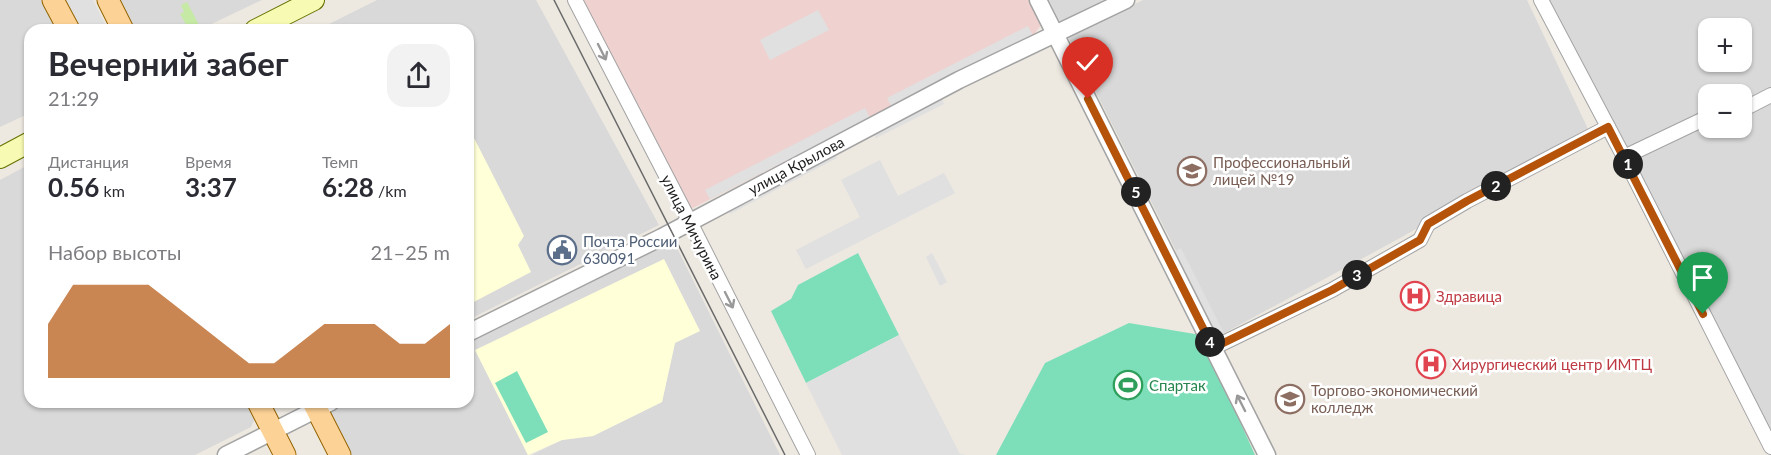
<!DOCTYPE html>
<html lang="ru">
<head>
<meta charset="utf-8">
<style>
	:root { --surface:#fff; --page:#f2f2f3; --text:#2b2b33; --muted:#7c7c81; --accent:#b45309 }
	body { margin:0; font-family:Lato,sans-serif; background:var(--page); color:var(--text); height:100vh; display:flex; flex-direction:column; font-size:22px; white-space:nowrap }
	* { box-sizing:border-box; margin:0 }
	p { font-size:20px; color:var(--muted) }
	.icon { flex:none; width:33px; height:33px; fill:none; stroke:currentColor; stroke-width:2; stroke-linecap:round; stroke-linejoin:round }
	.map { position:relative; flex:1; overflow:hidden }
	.sheet { position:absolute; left:24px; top:24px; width:450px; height:384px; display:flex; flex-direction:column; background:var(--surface); border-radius:18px; box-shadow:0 2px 4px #0004 }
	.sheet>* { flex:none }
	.buttons { position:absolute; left:1698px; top:18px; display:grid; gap:12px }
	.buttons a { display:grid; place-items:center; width:54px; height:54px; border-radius:12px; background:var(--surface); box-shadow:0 2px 4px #0004; font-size:30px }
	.pin { position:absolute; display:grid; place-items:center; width:51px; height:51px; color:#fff; margin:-62px -26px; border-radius:50% 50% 50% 0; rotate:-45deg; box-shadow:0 0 6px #0007 }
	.pin .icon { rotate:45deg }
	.km { position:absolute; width:30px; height:30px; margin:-15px; border-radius:50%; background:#222; color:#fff; font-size:16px; line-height:30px; text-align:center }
	.round { display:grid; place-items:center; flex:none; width:63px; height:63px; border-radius:18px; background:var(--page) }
	.summary { display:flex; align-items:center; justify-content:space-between; height:102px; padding:0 24px }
	h1 { font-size:33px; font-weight:700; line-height:45px }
	.metrics { display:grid; grid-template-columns:repeat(3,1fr); gap:9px; height:102px; padding:6px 24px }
	.metrics div { display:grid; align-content:center }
	.metrics b { font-size:26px; font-weight:700 }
	.metrics small { font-size:16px; font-weight:400 }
	.metrics p { font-size:16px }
	.chart { height:168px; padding:12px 24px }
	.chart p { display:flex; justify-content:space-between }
	.chart svg { width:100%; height:108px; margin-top:6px; fill:var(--accent); opacity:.7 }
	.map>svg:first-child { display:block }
	.residential { fill:#dad9d9; fill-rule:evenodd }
	.commercial { fill:#efd1cf }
	.education { fill:#ffffd8 }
	.grass { fill:#c6e9a5 }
	.pitch { fill:#7ddfba }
	.parking { fill:#e0e0e0 }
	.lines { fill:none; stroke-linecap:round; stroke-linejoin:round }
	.minor-casing { stroke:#a3a3a3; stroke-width:16 }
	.tertiary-casing { stroke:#a3a3a3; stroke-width:19 }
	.secondary-casing { stroke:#657203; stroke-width:22 }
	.primary-casing { stroke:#936400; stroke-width:23 }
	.minor { stroke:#fff; stroke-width:14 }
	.tertiary { stroke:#fff; stroke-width:16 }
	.secondary { stroke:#f6fab2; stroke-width:20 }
	.primary { stroke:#fdd296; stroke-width:21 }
	.tram { stroke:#6a6a6a; stroke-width:1.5 }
	.oneway { stroke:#999 }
	.route-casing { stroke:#fff; stroke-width:12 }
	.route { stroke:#b45309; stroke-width:8 }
	.labels { text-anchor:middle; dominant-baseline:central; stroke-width:5; stroke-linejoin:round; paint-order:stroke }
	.education-label { font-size:15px; fill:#785e54; stroke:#fff; text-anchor:start }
	.street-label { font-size:15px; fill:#1c1c1c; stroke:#fff }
	.service-label { font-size:15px; fill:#4e5e75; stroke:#fff; text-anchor:start }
	.health-label { font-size:15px; fill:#be3a42; stroke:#fff; text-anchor:start }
	.leisure-label { font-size:15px; fill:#27864d; stroke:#fff; text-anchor:start }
</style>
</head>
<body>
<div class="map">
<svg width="1771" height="455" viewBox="0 0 1771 455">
	<rect width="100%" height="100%" fill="#ede9e1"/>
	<g class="residential">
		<path d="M0,0H44L58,30H30V113L0,127Z"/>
		<path d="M117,0H262L199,30H132Z"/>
		<path d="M377,0H536L659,225L468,320V30H317Z"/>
		<path d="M1049,0H1103L1060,22Z"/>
		<path d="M1143,0H1527L1588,129L1402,237L1219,336L1068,37Z"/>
		<path d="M1549,0H1771V429L1763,422ZM1708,28H1742V62H1708ZM1708,94H1742V128H1708Z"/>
		<path d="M30,164V402H250L255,418L251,427L195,455H0V180Z"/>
		<path d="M673,240L780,455H531L562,440L593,436L662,402L675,343L475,350L528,455H348L327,413L349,402H468V342Z"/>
	</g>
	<path class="commercial" d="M584,0H1030L1041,25L1033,36L691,209L593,21Z"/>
	<g class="education">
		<path d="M472,134L524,236L518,245L531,272L468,305V136Z"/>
		<path d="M664,259L700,331L675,343L662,402L593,436L562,440L528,455L475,350Z"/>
	</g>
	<path class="grass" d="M187,2L198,23L197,30H189L180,14L184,12L181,5Z"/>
	<g class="pitch">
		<path d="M858,253L899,335L806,383L771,311L791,299L798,285Z"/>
		<path d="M1129,323L1201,335L1255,455H996L1045,363Z"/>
		<path d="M517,371L548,432L526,443L495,383Z"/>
	</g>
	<g class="parking">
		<path d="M66,0H93L108,30H81Z"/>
		<path d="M818,10L829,30L770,60L760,40Z"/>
		<path d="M1028,26L1033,36L892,108L887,98Z"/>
		<path d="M940,95L944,104L876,138L871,129Z"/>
		<path d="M865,108L870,118L710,199L705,190Z"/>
		<path d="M833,149L837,158L730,214L726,206Z"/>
		<path d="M880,160L898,196L944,173L955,193L806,269L796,250L860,217L841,180Z"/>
		<path d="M1181,248L1224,333L1215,338L1172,253Z"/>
		<path d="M932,253L947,282L940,286L926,257Z"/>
		<path d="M899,335L960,454L967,455H842L806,383Z"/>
	</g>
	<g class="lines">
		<g class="minor-casing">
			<g id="minor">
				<path d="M575,0L690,222L808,455"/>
				<path d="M1541,0L1624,157L1771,447"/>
				<path d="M1742,110L1771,95"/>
				<path d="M1624,157L1708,117"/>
				<path d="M1213,348L1332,290L1420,240L1428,224L1467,201L1608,127"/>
			</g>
		</g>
		<g class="tertiary-casing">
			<g id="tertiary">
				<path d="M1038,0L1267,455"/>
				<path d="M468,333L662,237L959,80L1126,0"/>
				<path d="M226,455L331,402"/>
			</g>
		</g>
		<g class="secondary-casing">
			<g id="secondary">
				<path d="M255,30L314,0"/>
				<path d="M0,158L30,142"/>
			</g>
		</g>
		<g class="primary-casing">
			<g id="primary">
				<path d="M53,0L69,30"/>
				<path d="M108,0L123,30"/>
				<path d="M258,402L285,455"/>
				<path d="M313,402L340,455"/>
			</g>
		</g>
		<use href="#minor" class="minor"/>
		<use href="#tertiary" class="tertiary"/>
		<use href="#secondary" class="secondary"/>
		<use href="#primary" class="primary"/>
		<path class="tram" d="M554,0L785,455"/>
	</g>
	<defs><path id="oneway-shaft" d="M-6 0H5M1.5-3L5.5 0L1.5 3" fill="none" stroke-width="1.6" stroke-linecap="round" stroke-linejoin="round" transform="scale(1.5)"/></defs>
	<g class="oneway">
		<use href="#oneway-shaft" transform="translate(602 52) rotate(63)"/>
		<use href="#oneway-shaft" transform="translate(729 300) rotate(63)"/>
		<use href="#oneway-shaft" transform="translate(1241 403) rotate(-117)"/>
	</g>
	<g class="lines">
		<g class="route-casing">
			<path id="route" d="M1088,99L1213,348L1332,290L1420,240L1428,224L1467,201L1608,127L1703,314"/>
		</g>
		<use href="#route" class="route"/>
	</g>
	<defs>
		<g id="school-ring" transform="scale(1.5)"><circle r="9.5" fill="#fff" stroke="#8d6e63" stroke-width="1.5"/><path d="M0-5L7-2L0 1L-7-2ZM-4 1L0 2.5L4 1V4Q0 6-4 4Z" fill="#8d6e63"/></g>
		<g id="civic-ring" transform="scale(1.5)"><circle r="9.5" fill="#fff" stroke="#5c6f8a" stroke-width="1.5"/><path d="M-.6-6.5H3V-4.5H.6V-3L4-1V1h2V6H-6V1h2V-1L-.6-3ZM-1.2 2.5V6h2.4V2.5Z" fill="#5c6f8a"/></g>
		<g id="hospital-ring" transform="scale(1.5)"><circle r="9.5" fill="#fff" stroke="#e0444e" stroke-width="1.5"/><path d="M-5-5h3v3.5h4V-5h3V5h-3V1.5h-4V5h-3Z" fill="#e0444e"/></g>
		<g id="stadium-ring" transform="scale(1.5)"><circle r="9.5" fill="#fff" stroke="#2e9e5b" stroke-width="1.5"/><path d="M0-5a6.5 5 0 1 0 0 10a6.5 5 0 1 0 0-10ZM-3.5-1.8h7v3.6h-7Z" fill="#2e9e5b"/></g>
		<g id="university-ring" transform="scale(1.5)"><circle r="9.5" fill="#fff" stroke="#8d6e63" stroke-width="1.5"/><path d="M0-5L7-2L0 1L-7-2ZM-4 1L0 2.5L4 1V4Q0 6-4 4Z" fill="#8d6e63"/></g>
	</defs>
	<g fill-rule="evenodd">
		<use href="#school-ring" x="1192" y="171"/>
		<use href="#civic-ring" x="562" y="250"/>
		<use href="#hospital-ring" x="1415" y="296"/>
		<use href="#hospital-ring" x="1431" y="364"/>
		<use href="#stadium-ring" x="1128" y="385"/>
		<use href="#university-ring" x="1290" y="399"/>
	</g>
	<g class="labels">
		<g class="education-label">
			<text x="1213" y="162">Профессиональный<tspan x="1213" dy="17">лицей №19</tspan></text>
			<text x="1311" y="390">Торгово-экономический<tspan x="1311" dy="17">колледж</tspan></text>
		</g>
		<g class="street-label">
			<text transform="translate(796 165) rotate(-28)">улица Крылова</text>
			<text transform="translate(692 227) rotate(63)">улица Мичурина</text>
		</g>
		<g class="service-label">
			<text x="583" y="241">Почта России<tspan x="583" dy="17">630091</tspan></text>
		</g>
		<g class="health-label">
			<text x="1436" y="296">Здравица</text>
			<text x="1452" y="364">Хирургический центр ИМТЦ</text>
		</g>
		<g class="leisure-label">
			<text x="1149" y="385">Спартак</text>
		</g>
	</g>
</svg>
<div class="buttons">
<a>+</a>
<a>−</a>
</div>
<div class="pin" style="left:1703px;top:314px;background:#1e9e55"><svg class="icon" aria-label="arrive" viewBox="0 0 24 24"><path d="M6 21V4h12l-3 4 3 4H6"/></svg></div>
<div class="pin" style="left:1088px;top:99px;background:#d93025"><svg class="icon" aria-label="check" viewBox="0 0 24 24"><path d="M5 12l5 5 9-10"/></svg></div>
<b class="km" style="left:1628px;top:164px">1</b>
<b class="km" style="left:1496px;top:186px">2</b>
<b class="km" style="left:1357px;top:275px">3</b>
<b class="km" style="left:1210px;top:342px">4</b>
<b class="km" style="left:1136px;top:192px">5</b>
<section class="sheet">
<div class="summary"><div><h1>Вечерний забег</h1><p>21:29</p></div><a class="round"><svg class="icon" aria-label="share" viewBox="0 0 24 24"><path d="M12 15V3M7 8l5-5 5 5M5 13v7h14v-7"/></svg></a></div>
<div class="metrics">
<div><p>Дистанция</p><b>0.56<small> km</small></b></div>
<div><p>Время</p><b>3:37</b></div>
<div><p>Темп</p><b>6:28<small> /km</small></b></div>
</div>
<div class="chart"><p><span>Набор высоты</span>21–25 m</p>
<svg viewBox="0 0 160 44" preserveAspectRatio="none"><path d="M0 44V22L10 6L20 6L30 6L40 6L50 14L60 22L70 30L80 38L90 38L100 30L110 22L120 22L130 22L140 30L150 30L160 22V44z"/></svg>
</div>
</section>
</div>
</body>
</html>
